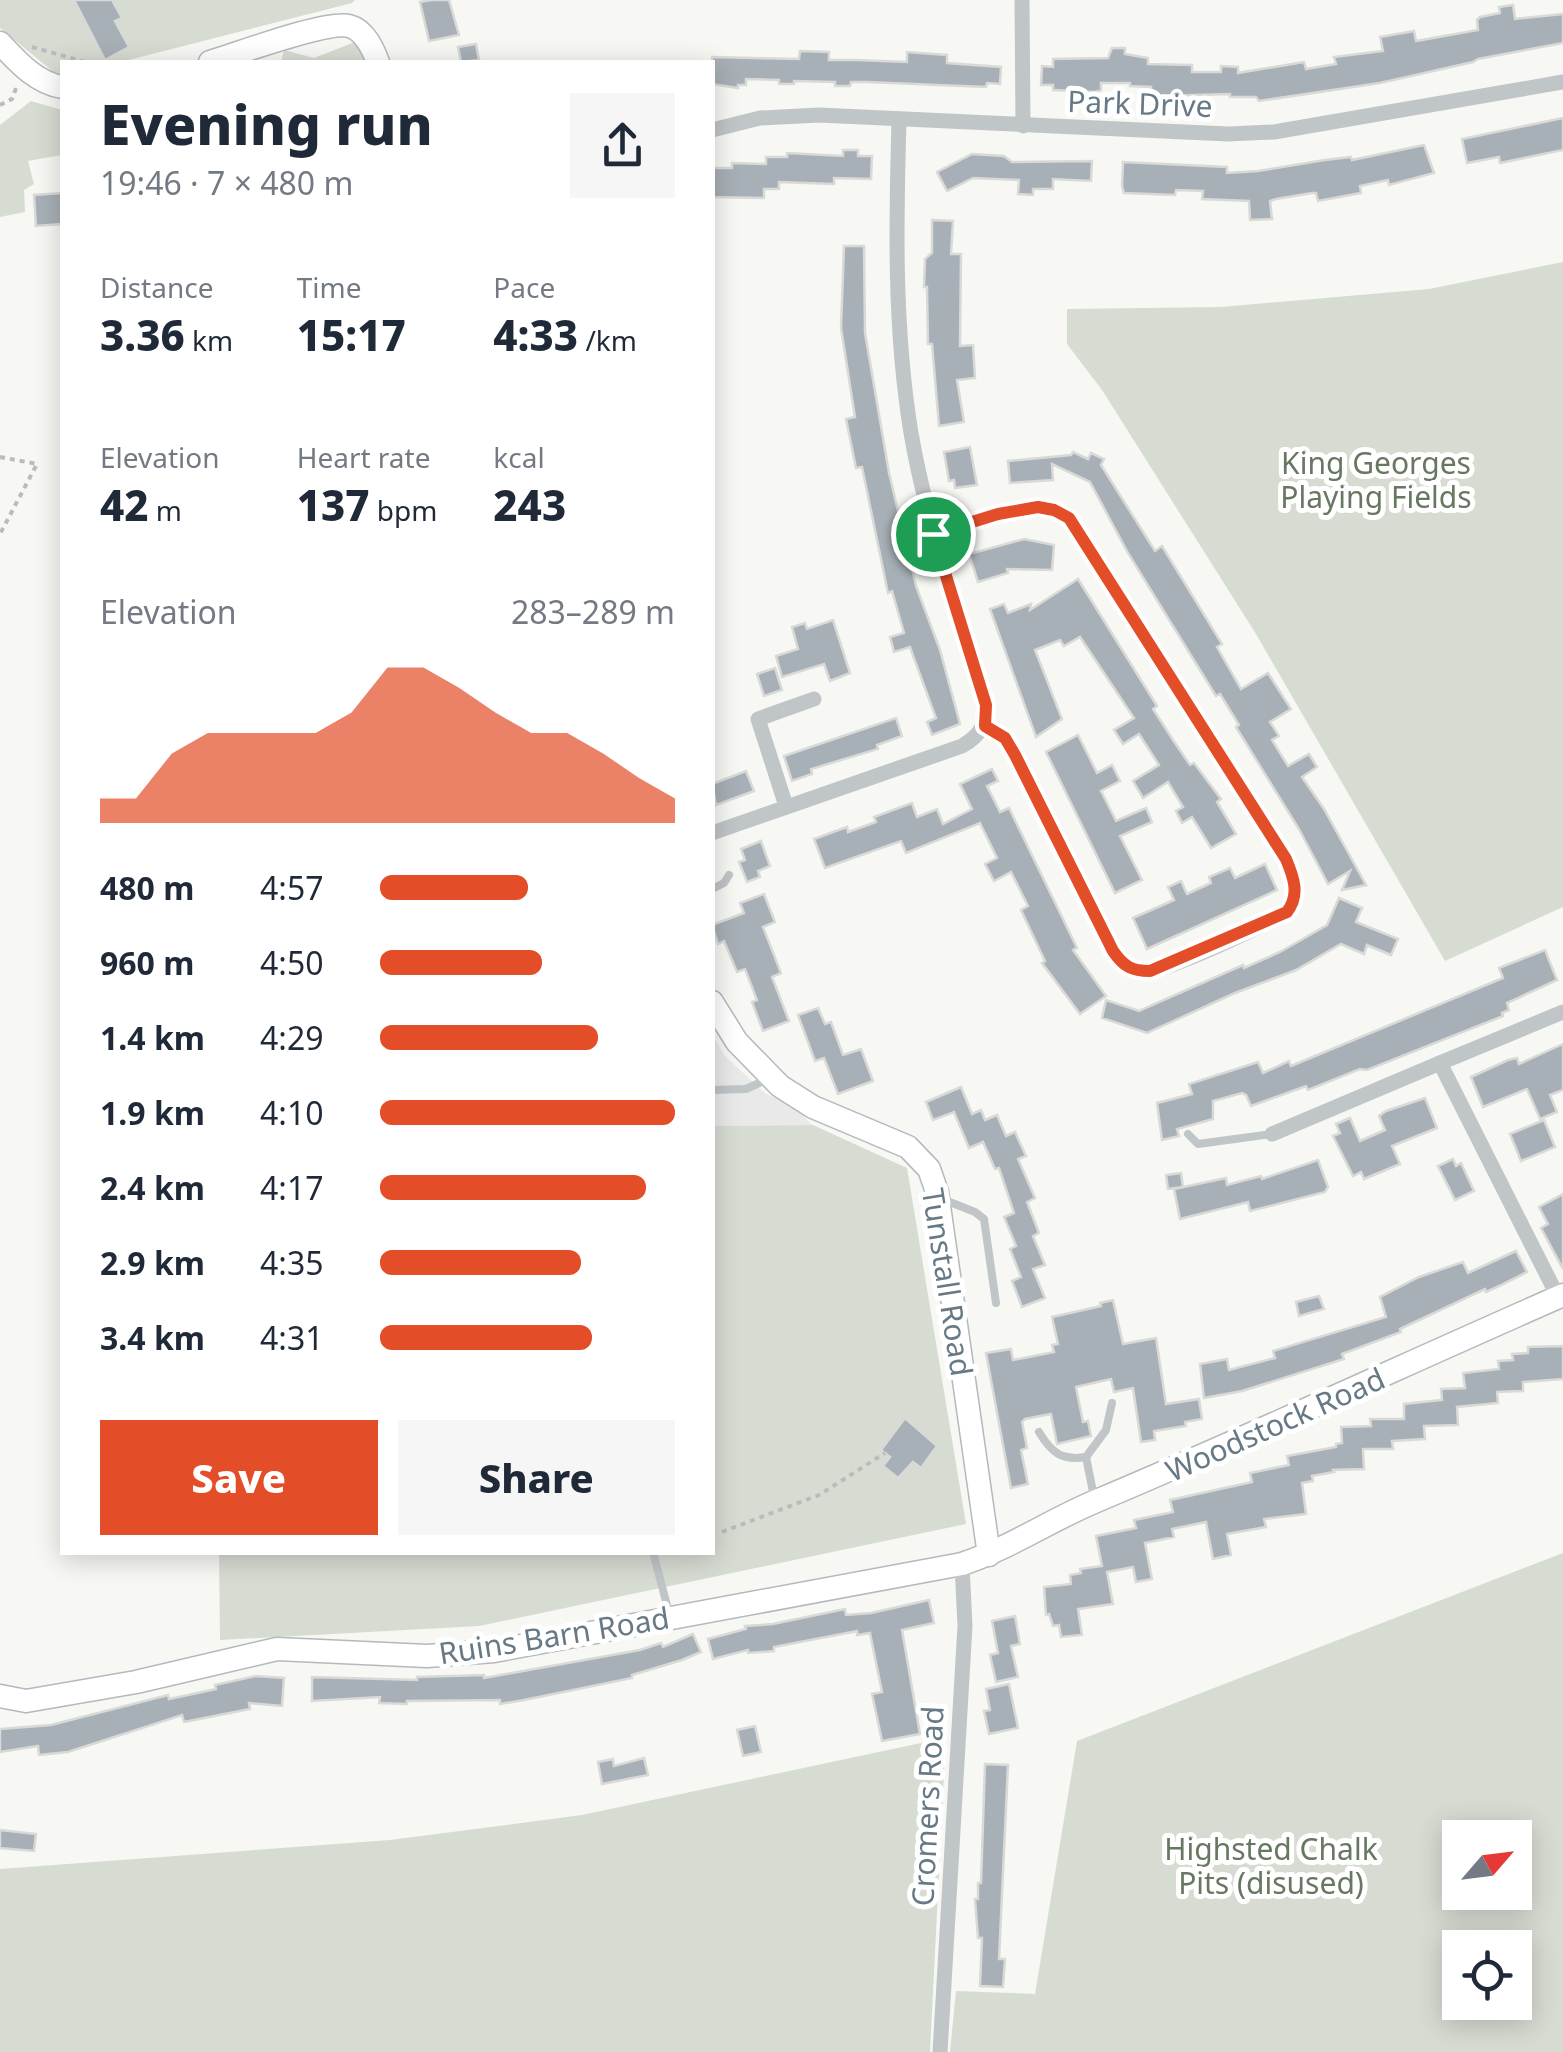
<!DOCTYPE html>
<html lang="en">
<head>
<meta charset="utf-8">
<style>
	:root { --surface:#fff; --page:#f6f6f7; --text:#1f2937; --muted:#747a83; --accent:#e34d28 }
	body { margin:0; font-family:"Noto Sans",sans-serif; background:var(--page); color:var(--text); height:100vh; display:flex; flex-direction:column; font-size:38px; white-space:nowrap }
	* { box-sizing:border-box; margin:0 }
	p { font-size:32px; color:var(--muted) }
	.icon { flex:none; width:55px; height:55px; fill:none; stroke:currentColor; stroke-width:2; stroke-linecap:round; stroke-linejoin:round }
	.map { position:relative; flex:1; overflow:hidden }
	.panel { position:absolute; left:60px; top:60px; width:655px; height:1495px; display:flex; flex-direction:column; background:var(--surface); border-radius:0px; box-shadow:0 5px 25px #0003 }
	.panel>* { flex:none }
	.needle { width:65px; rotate:62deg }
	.fabs { position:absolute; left:1442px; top:1820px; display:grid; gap:20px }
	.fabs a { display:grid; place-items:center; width:90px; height:90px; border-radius:0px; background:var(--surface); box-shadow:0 5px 25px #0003; font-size:50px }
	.pin { position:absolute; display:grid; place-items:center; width:85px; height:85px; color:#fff; margin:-42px; border:5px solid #fff; border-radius:50%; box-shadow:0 2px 10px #0007 }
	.round { display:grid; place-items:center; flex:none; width:105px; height:105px; border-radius:0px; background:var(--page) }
	.headline { display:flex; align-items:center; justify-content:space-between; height:170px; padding:0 40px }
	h1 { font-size:55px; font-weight:800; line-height:75px }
	.stats { display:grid; grid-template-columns:repeat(3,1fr); gap:15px; height:170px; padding:10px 40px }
	.stats div { display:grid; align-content:center }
	.stats b { font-size:42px; font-weight:800 }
	.stats small { font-size:28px; font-weight:400 }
	.stats p { font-size:28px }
	.chart { height:280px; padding:20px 40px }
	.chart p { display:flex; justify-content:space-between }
	.chart svg { width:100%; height:180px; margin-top:10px; fill:var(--accent); opacity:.7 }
	.button { display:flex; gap:20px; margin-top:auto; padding:20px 40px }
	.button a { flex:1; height:115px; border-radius:0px; background:var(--accent); color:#fff; font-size:40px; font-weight:800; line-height:115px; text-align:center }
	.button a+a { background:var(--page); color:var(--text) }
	ul { padding:0 40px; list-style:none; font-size:32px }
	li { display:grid; grid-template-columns:160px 120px 1fr; align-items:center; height:75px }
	li i { height:25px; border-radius:12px; background:var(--accent) }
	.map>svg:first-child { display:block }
	.built { fill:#e8e9e8 }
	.green { fill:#d7dcd3; fill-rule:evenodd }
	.building { fill:#a7b0b6; stroke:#d9d9d7; stroke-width:2.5 }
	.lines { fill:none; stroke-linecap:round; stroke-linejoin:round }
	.secondary-casing { stroke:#b3b9bd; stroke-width:25 }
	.path { stroke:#b8bcbf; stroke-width:4; stroke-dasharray:5 5; stroke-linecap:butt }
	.lane { stroke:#c0c5c8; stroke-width:8 }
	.street { stroke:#c0c5c8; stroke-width:15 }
	.secondary { stroke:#fff; stroke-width:22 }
	.route-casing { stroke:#fff; stroke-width:20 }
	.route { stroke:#e34d28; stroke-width:12 }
	.labels { text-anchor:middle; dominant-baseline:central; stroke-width:10; stroke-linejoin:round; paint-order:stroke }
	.street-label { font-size:30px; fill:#667985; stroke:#fff }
	.park-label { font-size:30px; fill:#667861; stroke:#fff }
</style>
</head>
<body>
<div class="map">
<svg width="1563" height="2052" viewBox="0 0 1563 2052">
	<rect width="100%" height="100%" fill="#f7f7f4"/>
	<path class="built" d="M712,1034L725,1056L766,1094L793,1105L812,1125L713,1126Z"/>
	<g class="green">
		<path d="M0,0H355L352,3L121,62H62V79L0,28Z"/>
		<path d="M355,42L366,62H281L284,50L314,58Z"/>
		<path d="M31,101L62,110V155L28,161L34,184L24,190L25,212L0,217V125Z"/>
		<path d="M1563,262V907L1445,961L1256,634L1102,390L1067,344V309L1221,307L1429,289Z"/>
		<path d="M813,1125L907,1168L966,1524L479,1626L220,1640L219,1553L712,1552L713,1126Z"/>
		<path d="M1563,1553V2052H950L956,1991L1035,1994L1077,1741ZM1460,1838H1515V1892H1460ZM1460,1948H1515V2002H1460Z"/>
		<path d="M940,1739L945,1753L930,2052H0V1869L390,1840L582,1815Z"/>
	</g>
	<g class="building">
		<path d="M74,0H112L122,18L115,21L129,47L105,60Z"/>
		<path d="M431,0H449L459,35L429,41L420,2Z"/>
		<path d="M1513,5L1515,19L1563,14V43L1478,59L1473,62L1380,83L1259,101L1256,97H1230V94L1156,96L1151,94V87L1130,86V83H1101V90L1095,92L1053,90V85H1041L1042,66L1053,67V59L1108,58L1112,48H1125V54L1148,58V64L1192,65V72H1221V66L1238,67V73L1304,62L1306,69L1336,64L1334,57L1383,51L1380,37L1414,31L1416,41L1478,30L1477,20L1480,17L1500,13L1499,7Z"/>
		<path d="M476,44L479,60L461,62L458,47Z"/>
		<path d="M800,51L829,52V60H856L907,62V52L947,55V63L1001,67L1000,84L987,83L986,87L866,82H851L850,86H835V82L794,81V84H779V80L746,79V85H738V88L712,84V57L799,59Z"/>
		<path d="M1563,118V150L1500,163L1499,157L1467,163L1462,139Z"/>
		<path d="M1424,145L1434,173L1389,185L1388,180L1360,186L1361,193L1318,201L1316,193H1312L1276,199L1270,201L1272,219L1250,220L1249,201L1202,199L1203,191L1176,190L1175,195L1124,193L1122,186L1123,162L1227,167V173L1258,171L1325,160L1351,157L1352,160Z"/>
		<path d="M843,150H858V156H872L871,179L834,178V184L779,182V189H764V198L712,197V168H732V163L766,164V157H787V153L843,156Z"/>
		<path d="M972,154L1004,156L1012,162L1092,161L1091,181L1053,179V189H1033V195L1018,194L1019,180L973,178L947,191L937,172Z"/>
		<path d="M62,193V224L36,226L34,195Z"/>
		<path d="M932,220L953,221L951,254H961L960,346L973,345L975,378L957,380L964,422L939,426L932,344H928L927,287H924L925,259L932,253Z"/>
		<path d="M844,246H864L865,333L889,473L916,586L940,650L960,724L932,735L927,722L936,718L910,647L894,652L890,637L904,633L892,591L888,593L862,467L856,468L846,419L855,417L841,328Z"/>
		<path d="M970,447L977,485L955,488L954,480L949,481L944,452Z"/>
		<path d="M1073,452L1088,459L1091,453L1104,459L1101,465L1155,551L1162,546L1222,644L1217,647L1241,689L1268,673L1291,709L1270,722L1279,736L1272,740L1288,766L1309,754L1317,767L1302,777L1324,809L1366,885L1342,890L1350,871L1328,884L1299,829L1236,727L1239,725L1220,694L1216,696L1128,553L1090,482L1052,464L1053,480L1010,483L1008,461L1071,455Z"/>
		<path d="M1024,539L1054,545L1052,570L1007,569L1008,573L978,582L969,554Z"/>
		<path d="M1078,579L1157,706L1153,709L1175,743L1190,765L1194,763L1221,799L1217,802L1236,834L1211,848L1192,817L1182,823L1176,811L1183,807L1168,782L1143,798L1133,781L1159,765L1139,734L1123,744L1114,730L1134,718L1080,637L1064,646L1060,640L1035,650L1062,719L1036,737L990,609L1004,604L1008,613L1031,604L1030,610Z"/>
		<path d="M833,620L850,673L830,681L824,664L782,677L776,656L798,649L792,627L805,623L807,629Z"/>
		<path d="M775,668L782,690L764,696L757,674Z"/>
		<path d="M896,718L902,736L877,745L878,749L811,769L812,774L792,781L784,756Z"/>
		<path d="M1078,735L1097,773L1112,765L1120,781L1101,791L1116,821L1146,808L1152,822L1120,836L1142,880L1115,893L1046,752Z"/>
		<path d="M992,769L998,781L987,786L1000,812L1009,808L1077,948L1073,950L1106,996L1080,1014L1042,963L1045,961L1021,910L1028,906L1011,872L994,881L985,864L997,858L980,823L906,853L901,841L825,868L814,839L847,827L848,832L876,822L874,817L912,803L917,817L937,809L943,824L972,809L960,784Z"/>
		<path d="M746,771L754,791L716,805L712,784Z"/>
		<path d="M761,841L770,866L758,871L760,877L747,882L739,862L745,860L741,849Z"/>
		<path d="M1265,864L1277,890L1147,949L1133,918L1174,900L1168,887L1181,881L1187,894L1211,883L1209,877L1230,868L1235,878Z"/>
		<path d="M764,894L775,922L763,927L781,973L772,977L789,1021L763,1031L752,1002L757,1000L745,969L737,972L724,941L718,944L712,925L744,913L740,903Z"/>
		<path d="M1339,898L1362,908L1356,922L1398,939L1391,955L1367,945L1364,954L1341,944L1296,970L1235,993L1147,1033L1102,1018L1106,1000L1139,1011L1243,965L1244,968L1280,952L1327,925Z"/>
		<path d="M1545,950L1557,980L1507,1003L1509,1010L1502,1013L1503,1016L1367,1070L1360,1069L1308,1090L1306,1086L1251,1106L1246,1095L1242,1093L1213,1101V1119L1177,1129L1179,1136L1162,1140L1157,1103L1192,1094L1189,1084L1258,1062L1263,1073L1289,1061L1291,1066L1503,978L1499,968Z"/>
		<path d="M818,1008L825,1024L831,1022L843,1055L861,1049L873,1081L838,1094L824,1058L815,1061L798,1015Z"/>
		<path d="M1563,1044V1090L1550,1095L1557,1112L1540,1119L1527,1089L1483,1107L1471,1077L1508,1060L1517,1058L1519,1064Z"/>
		<path d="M961,1087L972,1114L981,1110L985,1120L997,1115L1006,1136L1015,1132L1026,1156L1018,1159L1035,1198L1027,1202L1039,1233L1033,1236L1045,1265L1033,1269L1045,1298L1022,1307L1012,1281L1021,1277L1010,1249L1016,1246L1004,1217L1014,1213L999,1168L995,1169L983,1142L969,1148L954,1112L933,1120L926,1102Z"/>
		<path d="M1425,1098L1437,1128L1392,1146L1400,1164L1364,1179L1361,1172L1353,1176L1333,1136L1340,1133L1336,1124L1350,1118L1360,1141L1385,1130L1379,1116L1386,1111Z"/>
		<path d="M1544,1120L1555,1147L1521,1161L1510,1134Z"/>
		<path d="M1453,1159L1456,1166L1461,1163L1474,1191L1455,1200L1438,1166Z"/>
		<path d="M1318,1160L1328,1187L1325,1192L1250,1211L1248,1202L1180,1219L1174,1189L1226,1178L1227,1185L1261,1176L1262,1179Z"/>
		<path d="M1181,1173L1183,1187L1168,1189L1166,1175Z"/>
		<path d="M1563,1194V1269L1541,1228L1548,1224L1539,1207Z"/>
		<path d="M1516,1251L1527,1272L1499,1286L1486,1292L1485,1289L1400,1329L1401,1332L1342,1354L1344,1359L1242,1391L1204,1398L1200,1364L1227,1359L1229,1370L1275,1358L1273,1351L1386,1317L1380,1297L1419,1277L1463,1262L1468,1273Z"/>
		<path d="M1319,1296L1324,1309L1299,1316L1296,1302Z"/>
		<path d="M1113,1300L1123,1344L1156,1338L1166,1404L1199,1399L1202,1419L1185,1422L1186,1426L1154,1431L1155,1440L1141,1442L1133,1388L1114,1392L1111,1379L1076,1387L1083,1422L1088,1421L1091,1436L1057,1444L1051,1414L1025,1419L1022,1422L1027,1448L1021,1450L1028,1484L1011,1488L986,1353L1011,1349L1013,1360L1054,1352L1052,1345L1058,1344L1052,1317L1101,1306L1100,1303Z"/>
		<path d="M1563,1346V1379L1523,1382V1391L1497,1392L1498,1403L1457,1407L1458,1425L1424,1426L1425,1439L1392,1441L1393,1449H1363L1364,1469L1333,1470L1334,1472L1312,1476L1313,1481L1302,1483L1306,1514L1264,1519L1266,1527L1227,1534L1231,1555L1213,1559L1206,1522L1172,1529L1174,1537L1145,1543L1152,1579L1136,1582L1133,1567L1107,1572L1113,1604L1078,1609L1082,1635L1061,1637L1059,1625L1053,1626L1049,1614L1046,1615L1044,1587L1071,1584L1070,1575L1081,1573L1080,1569L1102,1566L1096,1536L1136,1528L1134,1520L1173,1512L1170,1500L1252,1482L1250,1473L1289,1465L1287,1456L1336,1447V1444L1342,1443L1341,1427L1371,1426L1370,1419H1404V1404L1442,1400L1441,1389L1465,1388L1463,1373L1499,1369L1498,1361L1513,1360L1512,1354L1528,1353V1347Z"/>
		<path d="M905,1418L937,1446L921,1468L913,1462L898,1478L883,1466L890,1457L881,1450Z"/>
		<path d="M929,1600L934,1623L902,1630L920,1734L882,1741L872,1694L882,1692L870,1633L857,1635V1631L774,1647V1651L748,1653V1650L713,1659L708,1639L746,1629L745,1626L773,1624L845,1609L846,1615L871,1613Z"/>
		<path d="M1015,1616L1020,1644L1011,1646L1018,1677L996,1682L990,1655L998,1653L992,1621Z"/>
		<path d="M693,1634L701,1652L682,1660L632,1675V1678L524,1700L500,1704V1700L407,1701V1704L379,1703L380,1697L312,1701V1677L417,1680V1677L484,1675V1678L640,1650L661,1643L663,1647Z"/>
		<path d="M256,1676L284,1678L282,1706L249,1703L250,1709L184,1722L182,1715L68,1752L39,1755L38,1746L0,1752V1729L51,1725L168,1695L169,1699L216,1689L215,1685Z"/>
		<path d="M1009,1684L1018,1728L989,1734L984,1711L990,1710L986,1689Z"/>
		<path d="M755,1726L761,1752L743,1756L737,1730Z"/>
		<path d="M644,1758L648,1775L602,1784L598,1762L613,1759L614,1766Z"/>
		<path d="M985,1764L1008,1765L999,1959H1005L1003,1987L980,1986L982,1938H978L975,1899H978V1883H981Z"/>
		<path d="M0,1830L36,1834L34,1851L0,1848Z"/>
	</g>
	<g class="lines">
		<g class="secondary-casing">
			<g id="secondary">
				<path d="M0,43C17,61 36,83 62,87"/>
				<path d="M210,62C237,54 327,20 349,26C365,30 373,49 378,62"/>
				<path d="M712,1002L737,1042L780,1086L813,1107L908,1147L929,1169L937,1192L989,1555"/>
				<path d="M0,1696L26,1701L136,1682L277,1649L427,1656L494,1651L962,1564C1008,1549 1049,1521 1094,1502C1251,1436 1406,1364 1563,1295"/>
			</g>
		</g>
		<g class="path">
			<path d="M32,47L85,62"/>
			<path d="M180,62H191"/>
			<path d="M0,105L12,99L16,88"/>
			<path d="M0,457L37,464L0,534"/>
			<path d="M722,1532L819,1495L885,1453"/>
		</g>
		<g class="lane">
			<path d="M712,889L724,883L729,875"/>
			<path d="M712,1090L746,1089L766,1080"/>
			<path d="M1188,1134L1198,1144L1272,1134"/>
			<path d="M942,1199L975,1212L984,1219L996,1303"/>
			<path d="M1039,1432C1051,1452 1061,1461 1086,1457L1106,1430L1112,1403"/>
			<path d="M1086,1457L1094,1497"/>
			<path d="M653,1552L669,1613"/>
		</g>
		<g class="street">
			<path d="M1022,0L1023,126"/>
			<path d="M712,130L760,118L819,115L1228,134L1274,132L1563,82"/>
			<path d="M933,534C976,520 1027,495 1069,518L1286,859C1291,872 1300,890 1293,904C1287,918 1171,968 1152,971C1140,973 1132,970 1122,964L1015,755L1005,738L985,726"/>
			<path d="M786,806L758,719L814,699"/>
			<path d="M712,833L962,746C981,735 985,726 986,705C959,614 927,526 911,433C894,329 896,226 899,121"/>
			<path d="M1272,1134L1440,1063"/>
			<path d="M1558,1297L1440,1063L1563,1012"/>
			<path d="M940,2052L965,1626L962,1564"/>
		</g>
		<use href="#secondary" class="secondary"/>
	</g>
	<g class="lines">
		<g class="route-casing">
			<path id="route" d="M1038,507L1054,510L1069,518L1286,859C1294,878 1300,895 1287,912L1150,971C1132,971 1124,967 1113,951L1015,755L1005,738L985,726L986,705L933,534L998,514Z"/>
		</g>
		<use href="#route" class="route"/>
	</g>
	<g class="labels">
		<g class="street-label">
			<text transform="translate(1140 103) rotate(2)">Park Drive</text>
			<text transform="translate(948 1282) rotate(81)">Tunstall Road</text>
			<text transform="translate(1275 1424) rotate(-24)">Woodstock Road</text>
			<text transform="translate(554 1635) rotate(-9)">Ruins Barn Road</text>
			<text transform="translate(927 1806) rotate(-87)">Cromers Road</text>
		</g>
		<g class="park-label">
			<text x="1376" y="462">King Georges<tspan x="1376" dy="34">Playing Fields</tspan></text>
			<text x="1271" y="1848">Highsted Chalk<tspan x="1271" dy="34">Pits (disused)</tspan></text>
		</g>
	</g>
</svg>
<div class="fabs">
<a><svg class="needle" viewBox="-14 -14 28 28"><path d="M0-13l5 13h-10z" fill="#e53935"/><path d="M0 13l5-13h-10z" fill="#747a83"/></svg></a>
<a><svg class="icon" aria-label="locate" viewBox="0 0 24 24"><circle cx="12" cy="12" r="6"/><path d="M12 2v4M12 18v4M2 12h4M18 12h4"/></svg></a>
</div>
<div class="pin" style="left:933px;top:534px;background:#1e9e55"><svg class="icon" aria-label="arrive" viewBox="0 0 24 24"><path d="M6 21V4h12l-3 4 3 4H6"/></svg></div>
<section class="panel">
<div class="headline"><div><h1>Evening run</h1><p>19:46 · 7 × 480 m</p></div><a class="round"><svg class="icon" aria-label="share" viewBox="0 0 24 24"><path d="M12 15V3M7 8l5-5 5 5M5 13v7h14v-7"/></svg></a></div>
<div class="stats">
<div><p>Distance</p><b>3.36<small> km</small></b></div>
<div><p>Time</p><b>15:17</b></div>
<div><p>Pace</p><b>4:33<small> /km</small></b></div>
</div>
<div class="stats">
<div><p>Elevation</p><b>42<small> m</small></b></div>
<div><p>Heart rate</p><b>137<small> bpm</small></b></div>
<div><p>kcal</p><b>243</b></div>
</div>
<div class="chart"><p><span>Elevation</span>283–289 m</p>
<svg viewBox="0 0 160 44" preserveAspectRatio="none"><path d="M0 44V38L10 38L20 27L30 22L40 22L50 22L60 22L70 17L80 6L90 6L100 11L110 17L120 22L130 22L140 27L150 33L160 38V44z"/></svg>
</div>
<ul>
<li><b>480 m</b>4:57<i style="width:50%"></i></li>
<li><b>960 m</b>4:50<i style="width:55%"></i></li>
<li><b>1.4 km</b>4:29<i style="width:74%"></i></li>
<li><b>1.9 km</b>4:10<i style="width:100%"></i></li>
<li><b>2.4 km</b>4:17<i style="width:90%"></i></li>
<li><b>2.9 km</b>4:35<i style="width:68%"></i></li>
<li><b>3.4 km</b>4:31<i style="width:72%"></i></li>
</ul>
<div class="button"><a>Save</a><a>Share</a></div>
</section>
</div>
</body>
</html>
